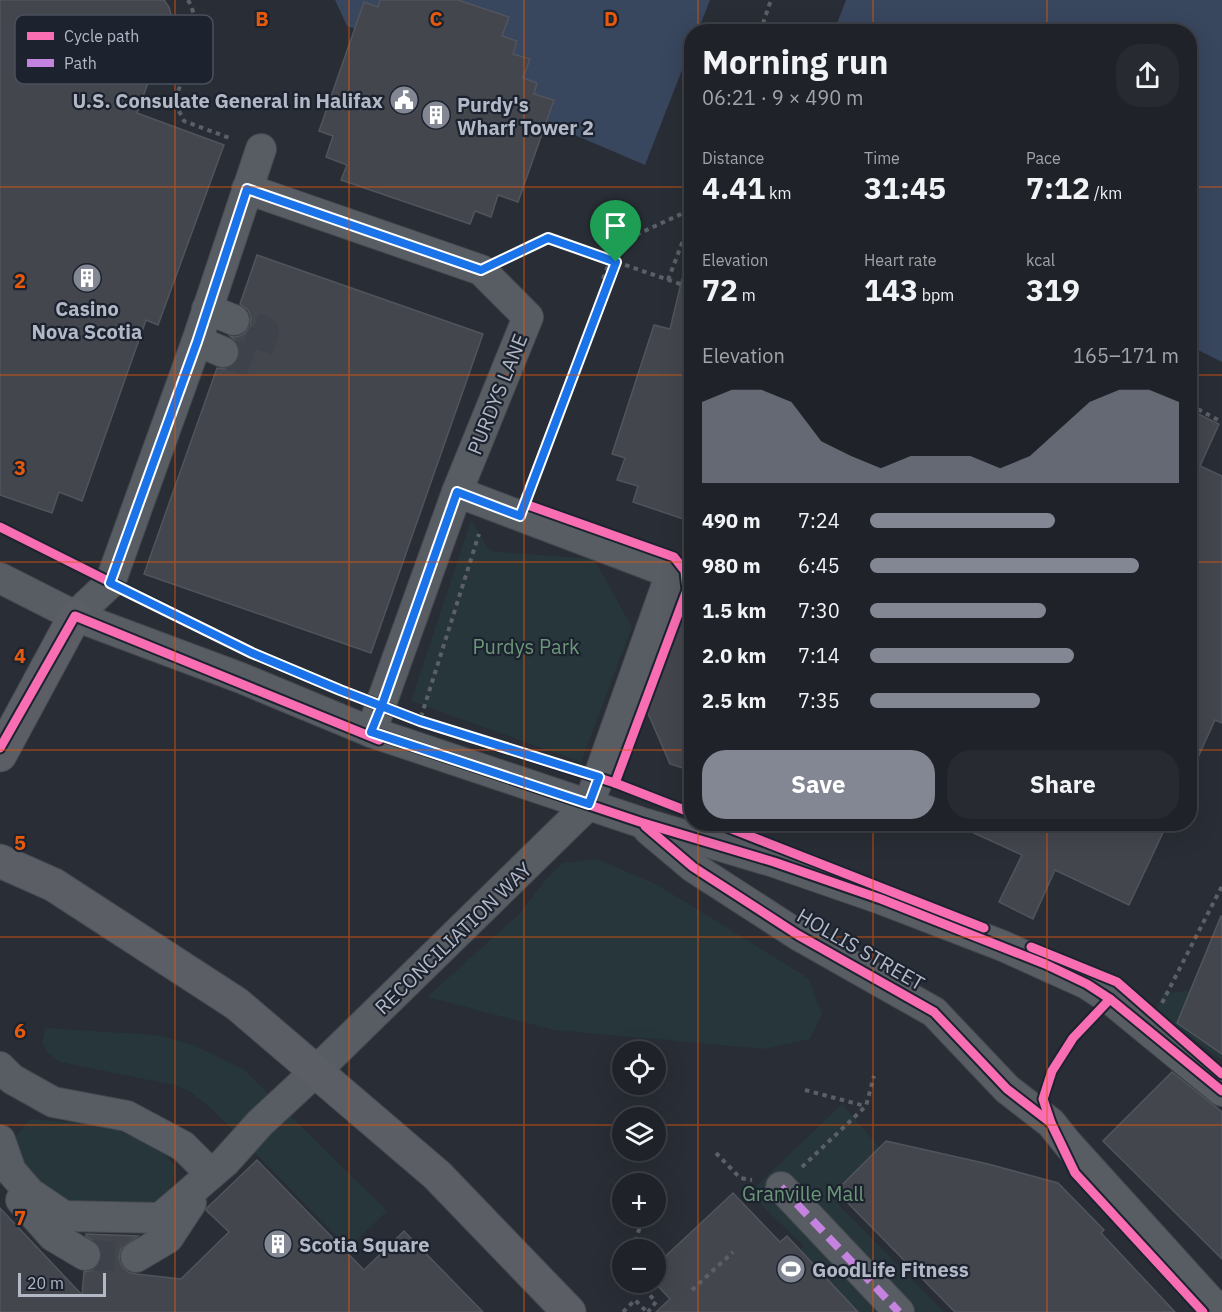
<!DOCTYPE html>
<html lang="en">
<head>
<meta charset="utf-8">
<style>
	:root { --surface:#1f2228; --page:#272a30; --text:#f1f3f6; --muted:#a1a4a8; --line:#3c3f45; --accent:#828793 }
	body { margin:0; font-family:"IBM Plex Sans",sans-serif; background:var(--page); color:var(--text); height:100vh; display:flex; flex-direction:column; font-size:22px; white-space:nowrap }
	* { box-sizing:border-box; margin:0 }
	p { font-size:20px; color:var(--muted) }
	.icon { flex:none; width:33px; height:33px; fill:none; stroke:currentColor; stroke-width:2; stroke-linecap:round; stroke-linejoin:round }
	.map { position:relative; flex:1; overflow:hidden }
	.panel { position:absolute; left:684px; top:24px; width:513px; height:807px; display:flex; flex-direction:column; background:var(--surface); border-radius:24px; box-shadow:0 6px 24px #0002,0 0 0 2px var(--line) }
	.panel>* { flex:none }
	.tools { position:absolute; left:612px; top:1041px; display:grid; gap:12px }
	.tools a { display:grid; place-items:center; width:54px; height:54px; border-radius:50%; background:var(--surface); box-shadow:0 6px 24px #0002,0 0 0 2px var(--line); font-size:30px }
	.scale { position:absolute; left:18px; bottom:15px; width:88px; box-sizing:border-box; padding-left:6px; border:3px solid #b2b8c6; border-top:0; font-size:16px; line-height:21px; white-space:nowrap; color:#b2b8c6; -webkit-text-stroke:4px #1c232f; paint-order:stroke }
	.pin { position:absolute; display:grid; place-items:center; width:51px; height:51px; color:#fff; margin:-62px -26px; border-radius:50% 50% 50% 0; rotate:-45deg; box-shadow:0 0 6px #0007 }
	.pin .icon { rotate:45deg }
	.round { display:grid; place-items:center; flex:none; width:63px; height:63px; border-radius:24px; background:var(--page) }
	.summary { display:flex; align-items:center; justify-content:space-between; height:102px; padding:0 18px }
	h1 { font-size:33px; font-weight:700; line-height:45px }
	.metrics { display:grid; grid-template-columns:repeat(3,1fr); gap:9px; height:102px; padding:6px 18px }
	.metrics div { display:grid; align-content:center }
	.metrics b { font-size:30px; font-weight:700 }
	.metrics small { font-size:16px; font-weight:400 }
	.metrics p { font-size:16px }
	.chart { height:168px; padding:12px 18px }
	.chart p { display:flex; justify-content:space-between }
	.chart svg { width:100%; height:108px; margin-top:6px; fill:var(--accent); opacity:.7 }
	.button { display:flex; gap:12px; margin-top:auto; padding:12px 18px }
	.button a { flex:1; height:69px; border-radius:24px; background:var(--accent); color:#fff; font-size:24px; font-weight:700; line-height:69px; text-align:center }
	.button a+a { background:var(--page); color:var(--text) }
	ul { padding:0 18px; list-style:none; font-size:20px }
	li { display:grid; grid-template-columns:96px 72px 1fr; align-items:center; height:45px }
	li i { height:15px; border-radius:8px; background:var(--accent) }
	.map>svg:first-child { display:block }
	.green { fill:#26363a }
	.water { fill:#38465e }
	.building { fill:#43464d; stroke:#50555d; stroke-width:1.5 }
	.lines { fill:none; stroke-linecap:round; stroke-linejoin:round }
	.minor-tunnel { stroke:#3e424b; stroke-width:30; stroke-dasharray:30 15; stroke-linecap:butt }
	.minor-casing { stroke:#45484e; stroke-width:32 }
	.major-casing { stroke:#464a52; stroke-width:35 }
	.path { stroke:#5b6067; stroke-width:4; stroke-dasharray:4.5 4.5; stroke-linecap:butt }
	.minor { stroke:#585c63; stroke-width:30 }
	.major { stroke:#5b5e65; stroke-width:33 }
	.path-bridge { stroke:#5b6067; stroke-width:4; stroke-dasharray:4.5 4.5; stroke-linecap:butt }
	.quiet { stroke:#c483df; stroke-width:8; stroke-dasharray:15 8; stroke-linecap:butt }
	.cycleway-casing { stroke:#1c232f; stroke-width:13 }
	.cycleway { stroke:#f96db3; stroke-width:9 }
	.route-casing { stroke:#fff; stroke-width:12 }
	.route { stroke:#1a73e8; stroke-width:8 }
	.grid { fill:none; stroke:#e8590c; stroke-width:1.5; stroke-opacity:0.55 }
	.labels { text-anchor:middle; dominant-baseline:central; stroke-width:4.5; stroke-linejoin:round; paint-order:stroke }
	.poi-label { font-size:20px; font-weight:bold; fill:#b2b8c6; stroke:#1c232f; text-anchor:start }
	.street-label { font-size:20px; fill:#b2b8c6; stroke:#1c232f }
	.park-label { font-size:20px; fill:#6b9678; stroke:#1c232f }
	.key { fill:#1c232f; stroke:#49505c; stroke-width:1.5 }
	.key-label { font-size:16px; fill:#b2b8c6 }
	.grid-label { font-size:20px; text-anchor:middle; font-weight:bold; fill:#e8590c; stroke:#1c232f; stroke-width:4.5; stroke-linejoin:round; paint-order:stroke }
</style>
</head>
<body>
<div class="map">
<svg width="1222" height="1312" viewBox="0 0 1222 1312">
	<rect width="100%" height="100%" fill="#292d35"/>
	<g class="green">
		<path d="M471,520L490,551L594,559L632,627L581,762L411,701Z"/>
		<path d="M597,859L658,885L808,978L822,1014L810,1039L764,1049L554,1030L427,997L519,914L548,877L563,863Z"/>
		<path d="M1222,927V1060L1155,1011L1164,993L1189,991L1209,945Z"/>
		<path d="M45,1028L156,1035L191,1044L243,1069L387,1211L354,1243L344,1244L213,1110L191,1092L173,1085L60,1062L49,1054L42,1043Z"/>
		<path d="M842,1104L888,1157L839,1205L944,1312H845L793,1258L804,1246L749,1193Z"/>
		<path d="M30,1119L81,1123L117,1130L160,1149L176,1167L173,1184L161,1199L139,1206H80L60,1197L37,1182L18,1157L15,1137Z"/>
	</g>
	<g class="water">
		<path d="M335,0H710L698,31L692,32L691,47L645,165L556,127L469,70L347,26Z"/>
		<path d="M846,0H1222V362L1190,346V32L834,31Z"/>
	</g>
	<g class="building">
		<path d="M0,0H164L169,7L174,24L173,38L167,54L152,72L137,113L224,145L158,325L146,320L82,501L59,492L52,513L0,495Z"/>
		<path d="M380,0H458L509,17L502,36L517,41L513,54L530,59L523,78L537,83L534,94L554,100L518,202L498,195L491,217L475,211L470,224L341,180L347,165L326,157L333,136L319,131L364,2L378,7Z"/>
		<path d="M257,255L483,334L371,653L144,574L217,368L225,369L233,366L239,358L240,349L237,342L230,336L237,337L244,334L250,326L251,317L248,310L240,304Z"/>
		<path d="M682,279L692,280V522L633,502L638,486L617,480L625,458L612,454L654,325L670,329Z"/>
		<path d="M1190,410L1219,424L1200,466L1222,476V723L1215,720L1190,775Z"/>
		<path d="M689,598H692V771L670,764L647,711Z"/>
		<path d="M954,824H1167L1129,905L1055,870L1033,919L999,902L1022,855Z"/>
		<path d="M1221,916H1222V1054L1177,1023Z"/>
		<path d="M1172,1072L1222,1112V1259L1103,1141Z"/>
		<path d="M886,1141L988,1164L1058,1183L1104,1230L1101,1233L1175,1312H955L836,1191Z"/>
		<path d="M257,1160L364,1270L404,1231L483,1312H0V1208L82,1295L84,1272L94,1270L100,1263L102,1256L100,1246L86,1236V1234L138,1236L121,1249L119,1258L122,1266L128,1272L136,1274L181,1279L229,1232L206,1210L207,1208Z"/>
		<path d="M733,1193L780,1242L787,1236L858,1312H656L670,1299L656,1284V1265Z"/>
	</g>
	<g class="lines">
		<g class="minor-tunnel">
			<path d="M223,352L253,362L264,331L234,320"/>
			<path d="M85,1255L136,1257"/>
		</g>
		<g class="minor-casing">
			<g id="minor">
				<path d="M247,189L481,270L528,317L457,492L371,732"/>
				<path d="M207,309L234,320"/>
				<path d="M197,341L223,352"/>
				<path d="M0,578L75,616L241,678L371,732L640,822L774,862L881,899L1003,946L1087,984L1110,999L1222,1091"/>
				<path d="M75,616L110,583L197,341L261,149"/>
				<path d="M649,830L693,867L798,935L934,1012L1007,1089L1051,1123L1067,1143L1220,1312"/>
				<path d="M0,1067L12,1079L53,1102L127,1116L183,1146L211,1174"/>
				<path d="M0,1140L11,1171L30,1193L64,1216L160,1218L225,1162L260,1123L316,1071L589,804L671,573L457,492"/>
				<path d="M781,1187L899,1312"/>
				<path d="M21,1200L53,1236L85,1255"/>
				<path d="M136,1257L168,1238L191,1203"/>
			</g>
		</g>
		<g class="major-casing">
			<g id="major">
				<path d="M0,755L75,616"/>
				<path d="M0,861L54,885L237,1004L437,1175L569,1312"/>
			</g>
		</g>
		<g class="path">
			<path d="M188,0C206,31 186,71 174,101L184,121L232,139"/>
			<path d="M760,32L771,0"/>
			<path d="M619,238L625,240"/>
			<path d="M508,257L547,238L692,288"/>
			<path d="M668,280L692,217"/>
			<path d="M1190,405L1222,422"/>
			<path d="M530,489L625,240L692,209"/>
			<path d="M421,717L479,534"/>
			<path d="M1162,1003L1222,886"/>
			<path d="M805,1090L865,1106"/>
			<path d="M716,1153L740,1178L752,1180"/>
			<path d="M802,1167L866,1106L874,1076"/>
			<path d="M633,1250L641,1223"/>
			<path d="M638,1282L656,1302L648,1312"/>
			<path d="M692,1290L733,1252"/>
			<path d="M623,1312L635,1300L647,1312"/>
		</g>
		<use href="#minor" class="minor"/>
		<use href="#major" class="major"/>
		<path class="path-bridge" d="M603,279L619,238"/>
		<path class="quiet" d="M781,1187L899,1312"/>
		<g class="cycleway-casing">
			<g id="cycleway">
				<path d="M525,504L674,557L685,571L687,590L615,783"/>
				<path d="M0,527L252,653L340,690L420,721L615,783L692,813"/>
				<path d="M371,732L640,822L774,862L881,899L1045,964L1087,984L1110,999L1222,1091"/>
				<path d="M0,748L75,616L379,740"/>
				<path d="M719,824L984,928"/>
				<path d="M645,826L693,867L798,935L934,1012L1007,1089L1051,1123"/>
				<path d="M1031,947L1117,982L1222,1074"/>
				<path d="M1110,999L1073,1038L1052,1071L1043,1099L1051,1123L1075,1173L1203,1312"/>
			</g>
		</g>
		<use href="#cycleway" class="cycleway"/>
	</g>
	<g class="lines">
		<g class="route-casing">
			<path id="route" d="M616,262L548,238L481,270L247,189L197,342L110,583L252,653L340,690L420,721L599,777L589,804L371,732L382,705L457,492L520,516L616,262"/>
		</g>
		<use href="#route" class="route"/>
	</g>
	<path class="grid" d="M175,0V1312M349,0V1312M524,0V1312M698,0V32M873,0V32M1047,0V32M0,187H692M1190,187H1222M0,375H692M1190,375H1222M0,562H692M1190,562H1222M0,750H692M1190,750H1222M698,824V1312M873,824V1312M1047,824V1312M0,937H1222M0,1125H622M656,1125H1222"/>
	<defs>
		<g id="civic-disc" transform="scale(1.5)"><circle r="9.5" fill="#828793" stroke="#1c232f"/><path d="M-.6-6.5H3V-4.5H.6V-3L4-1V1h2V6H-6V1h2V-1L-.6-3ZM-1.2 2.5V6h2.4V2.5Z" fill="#fff"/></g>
		<g id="building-disc" transform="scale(1.5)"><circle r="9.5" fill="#828793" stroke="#1c232f"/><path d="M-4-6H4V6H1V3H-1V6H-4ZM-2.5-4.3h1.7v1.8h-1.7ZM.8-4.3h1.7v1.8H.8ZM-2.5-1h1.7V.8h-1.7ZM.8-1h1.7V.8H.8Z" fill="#fff"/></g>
		<g id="stadium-disc" transform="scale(1.5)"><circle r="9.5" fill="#828793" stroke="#1c232f"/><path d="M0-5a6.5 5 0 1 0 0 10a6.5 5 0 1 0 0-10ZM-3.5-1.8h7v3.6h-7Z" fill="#fff"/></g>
	</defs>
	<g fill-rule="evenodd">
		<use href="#civic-disc" x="404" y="100"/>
		<use href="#building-disc" x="436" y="115"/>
		<use href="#building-disc" x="87" y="278"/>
		<use href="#building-disc" x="278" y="1244"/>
		<use href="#stadium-disc" x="791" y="1269"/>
	</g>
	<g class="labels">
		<g class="poi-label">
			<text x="383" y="100" text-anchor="end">U.S. Consulate General in Halifax</text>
			<text x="457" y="104">Purdy's<tspan x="457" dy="23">Wharf Tower 2</tspan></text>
			<text x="87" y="308" text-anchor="middle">Casino<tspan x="87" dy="23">Nova Scotia</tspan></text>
			<text x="299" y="1244">Scotia Square</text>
			<text x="812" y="1269">GoodLife Fitness</text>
		</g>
		<g class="street-label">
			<text transform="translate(497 394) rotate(-68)">PURDYS LANE</text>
			<text transform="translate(453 938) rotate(-44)">RECONCILIATION WAY</text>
			<text transform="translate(861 949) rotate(30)">HOLLIS STREET</text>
		</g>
		<g class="park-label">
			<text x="526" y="646">Purdys Park</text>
			<text x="803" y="1193">Granville Mall</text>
		</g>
	</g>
	<rect x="15" y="15" width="198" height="69" rx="9" class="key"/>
	<rect x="27" y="32" width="27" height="8" fill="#f96db3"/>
	<rect x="27" y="59" width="27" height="8" fill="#c483df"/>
	<g class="key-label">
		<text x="64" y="42">Cycle path</text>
		<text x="64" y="69">Path</text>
	</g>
	<g class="grid-label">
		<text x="262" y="26">B</text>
		<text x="436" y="26">C</text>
		<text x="611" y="26">D</text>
		<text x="20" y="288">2</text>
		<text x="20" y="475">3</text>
		<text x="20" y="663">4</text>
		<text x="20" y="850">5</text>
		<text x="20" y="1038">6</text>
		<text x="20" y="1225">7</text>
	</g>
</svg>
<div class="tools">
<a><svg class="icon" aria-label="locate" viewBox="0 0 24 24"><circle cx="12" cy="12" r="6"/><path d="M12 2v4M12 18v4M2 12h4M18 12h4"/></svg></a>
<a><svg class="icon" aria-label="layers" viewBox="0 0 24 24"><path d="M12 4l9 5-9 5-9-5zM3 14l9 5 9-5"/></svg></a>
<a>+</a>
<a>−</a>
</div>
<div class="scale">20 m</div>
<div class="pin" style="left:616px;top:262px;background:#1e9e55"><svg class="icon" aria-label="arrive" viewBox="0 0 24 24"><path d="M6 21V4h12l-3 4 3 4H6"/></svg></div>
<section class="panel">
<div class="summary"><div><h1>Morning run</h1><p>06:21 · 9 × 490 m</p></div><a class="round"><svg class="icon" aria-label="share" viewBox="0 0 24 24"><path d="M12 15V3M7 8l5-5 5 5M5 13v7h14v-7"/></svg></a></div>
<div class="metrics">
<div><p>Distance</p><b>4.41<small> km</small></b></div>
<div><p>Time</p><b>31:45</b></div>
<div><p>Pace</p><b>7:12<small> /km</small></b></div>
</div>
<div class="metrics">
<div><p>Elevation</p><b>72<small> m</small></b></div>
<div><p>Heart rate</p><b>143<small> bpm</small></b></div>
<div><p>kcal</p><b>319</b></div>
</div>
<div class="chart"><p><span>Elevation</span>165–171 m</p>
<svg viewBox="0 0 160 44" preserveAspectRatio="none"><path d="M0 44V11L10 6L20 6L30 11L40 27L50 33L60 38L70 33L80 33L90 33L100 38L110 33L120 22L130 11L140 6L150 6L160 11V44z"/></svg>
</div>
<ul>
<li><b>490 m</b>7:24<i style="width:60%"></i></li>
<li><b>980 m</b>6:45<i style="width:87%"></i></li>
<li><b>1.5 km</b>7:30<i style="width:57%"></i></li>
<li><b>2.0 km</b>7:14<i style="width:66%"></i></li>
<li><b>2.5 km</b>7:35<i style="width:55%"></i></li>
</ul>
<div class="button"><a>Save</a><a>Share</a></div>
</section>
</div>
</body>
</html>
